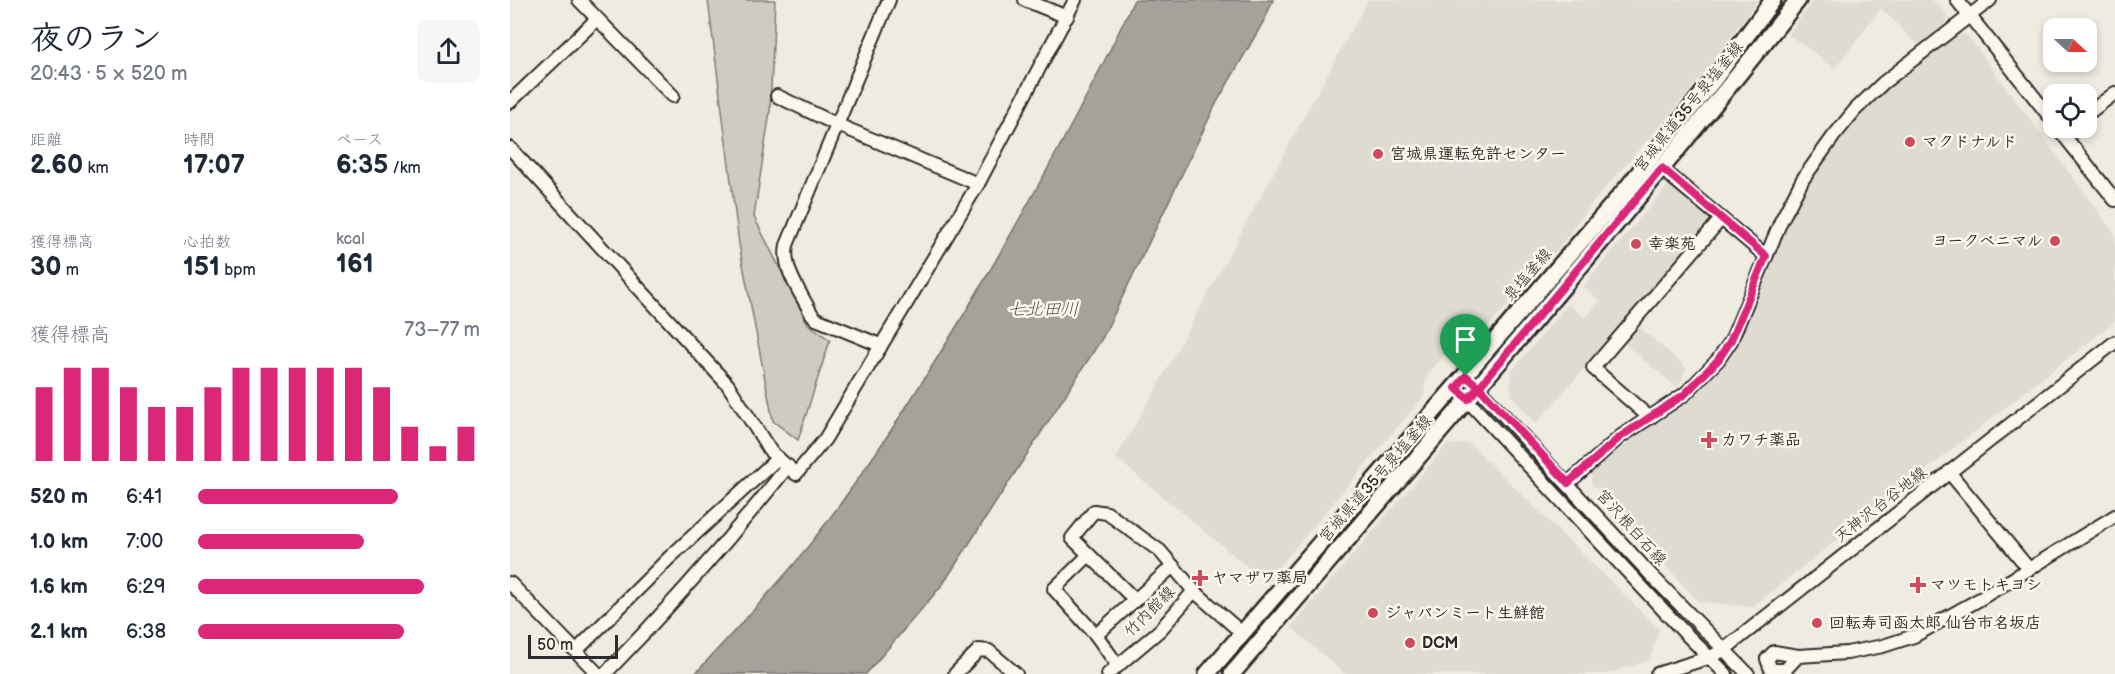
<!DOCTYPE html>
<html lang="ja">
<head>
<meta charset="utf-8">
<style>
	:root { --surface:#fff; --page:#f6f6f7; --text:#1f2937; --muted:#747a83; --accent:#db2777 }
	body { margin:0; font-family:"Balsamiq Sans","Klee One",sans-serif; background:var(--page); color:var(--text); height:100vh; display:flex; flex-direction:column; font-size:22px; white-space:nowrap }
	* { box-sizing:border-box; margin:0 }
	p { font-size:20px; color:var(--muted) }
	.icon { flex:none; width:33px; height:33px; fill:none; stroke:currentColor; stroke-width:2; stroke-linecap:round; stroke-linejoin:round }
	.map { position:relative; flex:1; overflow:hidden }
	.side { display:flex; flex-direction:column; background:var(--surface); width:510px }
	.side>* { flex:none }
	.needle { width:39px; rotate:111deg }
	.buttons { position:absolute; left:1533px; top:18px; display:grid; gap:12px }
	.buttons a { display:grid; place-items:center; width:54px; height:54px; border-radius:12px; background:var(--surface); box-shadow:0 3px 9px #0003; font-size:30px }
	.scale { position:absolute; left:18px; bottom:15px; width:90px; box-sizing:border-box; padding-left:6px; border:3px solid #2b2b2b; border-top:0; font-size:16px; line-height:21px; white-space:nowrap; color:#2b2b2b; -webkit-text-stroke:4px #fbf7ec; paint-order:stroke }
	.pin { position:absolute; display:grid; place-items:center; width:51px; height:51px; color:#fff; margin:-62px -26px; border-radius:50% 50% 50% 0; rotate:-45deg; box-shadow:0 0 6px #0007 }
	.pin .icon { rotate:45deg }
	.round { display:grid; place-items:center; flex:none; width:63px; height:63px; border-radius:12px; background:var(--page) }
	.headline { display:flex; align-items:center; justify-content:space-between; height:102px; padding:0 30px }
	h1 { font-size:33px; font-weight:700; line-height:45px }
	.stats { display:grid; grid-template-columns:repeat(3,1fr); gap:9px; height:102px; padding:6px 30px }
	.stats div { display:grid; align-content:center }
	.stats b { font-size:26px; font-weight:700 }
	.stats small { font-size:16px; font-weight:400 }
	.stats p { font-size:16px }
	.chart { height:168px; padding:12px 30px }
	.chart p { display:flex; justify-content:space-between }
	.chart svg { width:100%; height:108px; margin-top:6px; stroke:var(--accent); stroke-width:6 }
	ul { padding:0 30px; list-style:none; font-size:20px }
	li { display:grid; grid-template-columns:96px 72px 1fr; align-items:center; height:45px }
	li i { height:15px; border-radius:8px; background:var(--accent) }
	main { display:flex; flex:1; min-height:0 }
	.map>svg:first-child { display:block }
	.built { fill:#dedbd1 }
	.green { fill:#cecbc2; stroke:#7c7b76; stroke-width:1.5 }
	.water { fill:#a4a29a; stroke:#74726e; stroke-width:1.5 }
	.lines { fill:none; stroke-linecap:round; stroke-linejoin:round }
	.minor-casing { stroke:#2b2b2b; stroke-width:16 }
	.major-casing { stroke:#2b2b2b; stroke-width:20 }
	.minor { stroke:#fbf7ec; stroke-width:12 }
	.major { stroke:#fbf7ec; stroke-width:15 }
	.route-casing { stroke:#fff; stroke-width:12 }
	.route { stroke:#db2777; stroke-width:8 }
	.poi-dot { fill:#d1495b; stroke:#fbf7ec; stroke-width:2 }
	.labels { text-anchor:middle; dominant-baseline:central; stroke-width:5; stroke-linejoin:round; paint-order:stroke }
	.street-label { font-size:16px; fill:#2b2b2b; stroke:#fbf7ec }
	.poi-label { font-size:16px; font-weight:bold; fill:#2b2b2b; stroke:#fbf7ec; text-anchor:start }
	.water-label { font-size:18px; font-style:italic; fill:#555552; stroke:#fbf7ec }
</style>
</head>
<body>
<main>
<section class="side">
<div class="headline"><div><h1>夜のラン</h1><p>20:43 · 5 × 520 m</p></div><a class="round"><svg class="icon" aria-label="share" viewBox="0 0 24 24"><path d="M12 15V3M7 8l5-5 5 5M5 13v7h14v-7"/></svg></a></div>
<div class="stats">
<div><p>距離</p><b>2.60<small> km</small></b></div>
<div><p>時間</p><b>17:07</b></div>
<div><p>ペース</p><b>6:35<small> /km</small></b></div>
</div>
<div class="stats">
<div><p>獲得標高</p><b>30<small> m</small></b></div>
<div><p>心拍数</p><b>151<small> bpm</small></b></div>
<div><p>kcal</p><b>161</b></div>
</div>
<div class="chart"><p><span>獲得標高</span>73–77 m</p>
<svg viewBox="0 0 160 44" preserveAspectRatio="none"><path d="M5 44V14M15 44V6M25 44V6M35 44V14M45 44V22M55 44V22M65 44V14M75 44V6M85 44V6M95 44V6M105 44V6M115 44V6M125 44V14M135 44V30M145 44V38M155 44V30"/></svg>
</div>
<ul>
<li><b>520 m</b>6:41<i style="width:71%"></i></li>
<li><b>1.0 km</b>7:00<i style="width:59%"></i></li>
<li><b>1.6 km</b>6:29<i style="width:80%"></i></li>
<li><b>2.1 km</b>6:38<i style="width:73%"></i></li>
</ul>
</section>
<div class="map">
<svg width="1605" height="674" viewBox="0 0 1605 674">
	<rect width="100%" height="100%" fill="#eeebe0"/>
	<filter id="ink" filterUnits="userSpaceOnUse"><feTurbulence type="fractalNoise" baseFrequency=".0167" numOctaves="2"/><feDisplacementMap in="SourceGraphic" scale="12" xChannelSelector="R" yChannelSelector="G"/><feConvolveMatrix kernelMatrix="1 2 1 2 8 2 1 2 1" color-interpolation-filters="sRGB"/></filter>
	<g filter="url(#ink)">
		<g class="built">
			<path d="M858,0H1248L1178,94L1082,203L1050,246L967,339H948L918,374L913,397L756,582L606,458L643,394Z"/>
			<path d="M1304,0H1422L1438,15L1437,22L1409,46L1371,8L1325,68L1278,34Z"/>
			<path d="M1447,34L1457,35L1605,234V321L1242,607L1189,602L1081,483V473L1135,429L1193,387L1228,345L1261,262L1296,186L1337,129L1374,91Z"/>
			<path d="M1160,183L1201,218L1200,223L1026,424L1001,395V372L1058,304L1076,318L1090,301L1073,286Z"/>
			<path d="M1128,326L1176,367L1172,380L1166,387L1114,343Z"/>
			<path d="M959,443L1149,629L1140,660L1096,674H835L781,627L937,445Z"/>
		</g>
		<path class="green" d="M198,0H265L260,111L244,217L298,324L320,340L288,440L263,421L229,244Z"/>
		<path class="water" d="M624,0H763L755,19L707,102L593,337L433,584L356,674H185C218,637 253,601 285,563C349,484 403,398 456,311C516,210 574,107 624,0Z"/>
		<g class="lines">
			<g class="minor-casing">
				<g id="minor">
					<path d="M69,0L163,96"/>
					<path d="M515,0L557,17"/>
					<path d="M1447,0L1544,122"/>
					<path d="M267,96L328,125L468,184"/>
					<path d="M0,102L87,19"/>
					<path d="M1576,115L1605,93"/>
					<path d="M1548,128L1605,200"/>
					<path d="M0,148L218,385L261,452L286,474L315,439L468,184L565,0"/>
					<path d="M1152,169L1256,256"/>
					<path d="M370,348L365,343L306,319L301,313C291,293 272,269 277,245L379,0"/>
					<path d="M962,381L1141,575L1238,674"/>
					<path d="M946,388L1172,630L1216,674"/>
					<path d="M1140,418L1083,368L1211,219"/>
					<path d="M1439,472L1519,569"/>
					<path d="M1058,483L1110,437L1175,394L1208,360L1221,341L1271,221L1293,179L1323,137L1345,110L1373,83L1480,0"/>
					<path d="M579,555L544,589L586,635L663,566"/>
					<path d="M0,583L88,674"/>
					<path d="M625,600L562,538L584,511L597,513L650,551L684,591"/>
					<path d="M586,635L608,666"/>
					<path d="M66,651L159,558L268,458"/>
					<path d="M1288,656L1275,670H1261L1257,659L1264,652L1288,656L1337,653L1373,646L1404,636L1470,599L1605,516"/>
					<path d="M95,674C159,608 220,539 278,466"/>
					<path d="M445,674L469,650L479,651L506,674"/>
					<path d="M598,674L650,630L684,591L732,633"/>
					<path d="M1147,674L1201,657L1215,649L1605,342"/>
				</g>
			</g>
			<g class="major-casing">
				<g id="major">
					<path d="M697,674L1116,189L1205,78L1263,0"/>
					<path d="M722,674C913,451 1106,230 1288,0"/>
				</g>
			</g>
			<use href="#minor" class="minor"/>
			<use href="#major" class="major"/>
		</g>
	</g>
	<g class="lines" filter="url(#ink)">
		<g class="route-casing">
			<path id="route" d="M956,376L946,388L958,399L969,387L1058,483L1110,437L1175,394L1208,360L1221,340L1256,256L1152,168L969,387L956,376"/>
		</g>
		<use href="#route" class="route"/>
	</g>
	<g class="poi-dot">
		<circle cx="1400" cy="142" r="6"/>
		<circle cx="868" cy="154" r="6"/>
		<circle cx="1545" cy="241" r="6"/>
		<circle cx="1126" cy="244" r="6"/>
		<path d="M1196 431h6v6h6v6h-6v6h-6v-6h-6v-6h6z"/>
		<path d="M687 569h6v6h6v6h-6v6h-6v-6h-6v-6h6z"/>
		<path d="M1405 576h6v6h6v6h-6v6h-6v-6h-6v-6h6z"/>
		<circle cx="863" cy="613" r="6"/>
		<circle cx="1307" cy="623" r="6"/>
		<circle cx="900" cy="643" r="6"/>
	</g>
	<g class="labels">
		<g class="street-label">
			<text transform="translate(1179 107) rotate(-51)">宮城県道35号泉塩釜線</text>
			<text transform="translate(1018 275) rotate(-49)">泉塩釜線</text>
			<text transform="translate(866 479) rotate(-49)">宮城県道35号泉塩釜線</text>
			<text transform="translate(1371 505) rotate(-38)">天神沢台谷地線</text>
			<text transform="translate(1121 528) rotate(48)">宮沢根白石線</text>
			<text transform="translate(640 612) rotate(-45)">竹内館線</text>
		</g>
		<g class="poi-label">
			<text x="1412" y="142">マクドナルド</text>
			<text x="880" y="154">宮城県運転免許センター</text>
			<text x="1533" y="241" text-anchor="end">ヨークベニマル</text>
			<text x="1138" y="244">幸楽苑</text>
			<text x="1211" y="440">カワチ薬品</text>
			<text x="702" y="578">ヤマザワ薬局</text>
			<text x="1420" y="585">マツモトキヨシ</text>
			<text x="875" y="613">ジャパンミート生鮮館</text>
			<text x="1319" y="623">回転寿司函太郎 仙台市名坂店</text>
			<text x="912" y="643">DCM</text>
		</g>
		<g class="water-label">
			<text x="533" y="309">七北田川</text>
		</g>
	</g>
</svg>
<div class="buttons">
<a><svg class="needle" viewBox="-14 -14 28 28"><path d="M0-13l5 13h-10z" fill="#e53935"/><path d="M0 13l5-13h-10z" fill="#747a83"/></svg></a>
<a><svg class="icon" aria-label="locate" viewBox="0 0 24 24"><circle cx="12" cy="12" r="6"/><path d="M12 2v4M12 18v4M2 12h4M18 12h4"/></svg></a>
</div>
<div class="scale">50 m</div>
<div class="pin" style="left:956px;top:376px;background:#1e9e55"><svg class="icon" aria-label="arrive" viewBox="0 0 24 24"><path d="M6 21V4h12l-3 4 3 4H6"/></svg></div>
</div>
</main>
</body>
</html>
